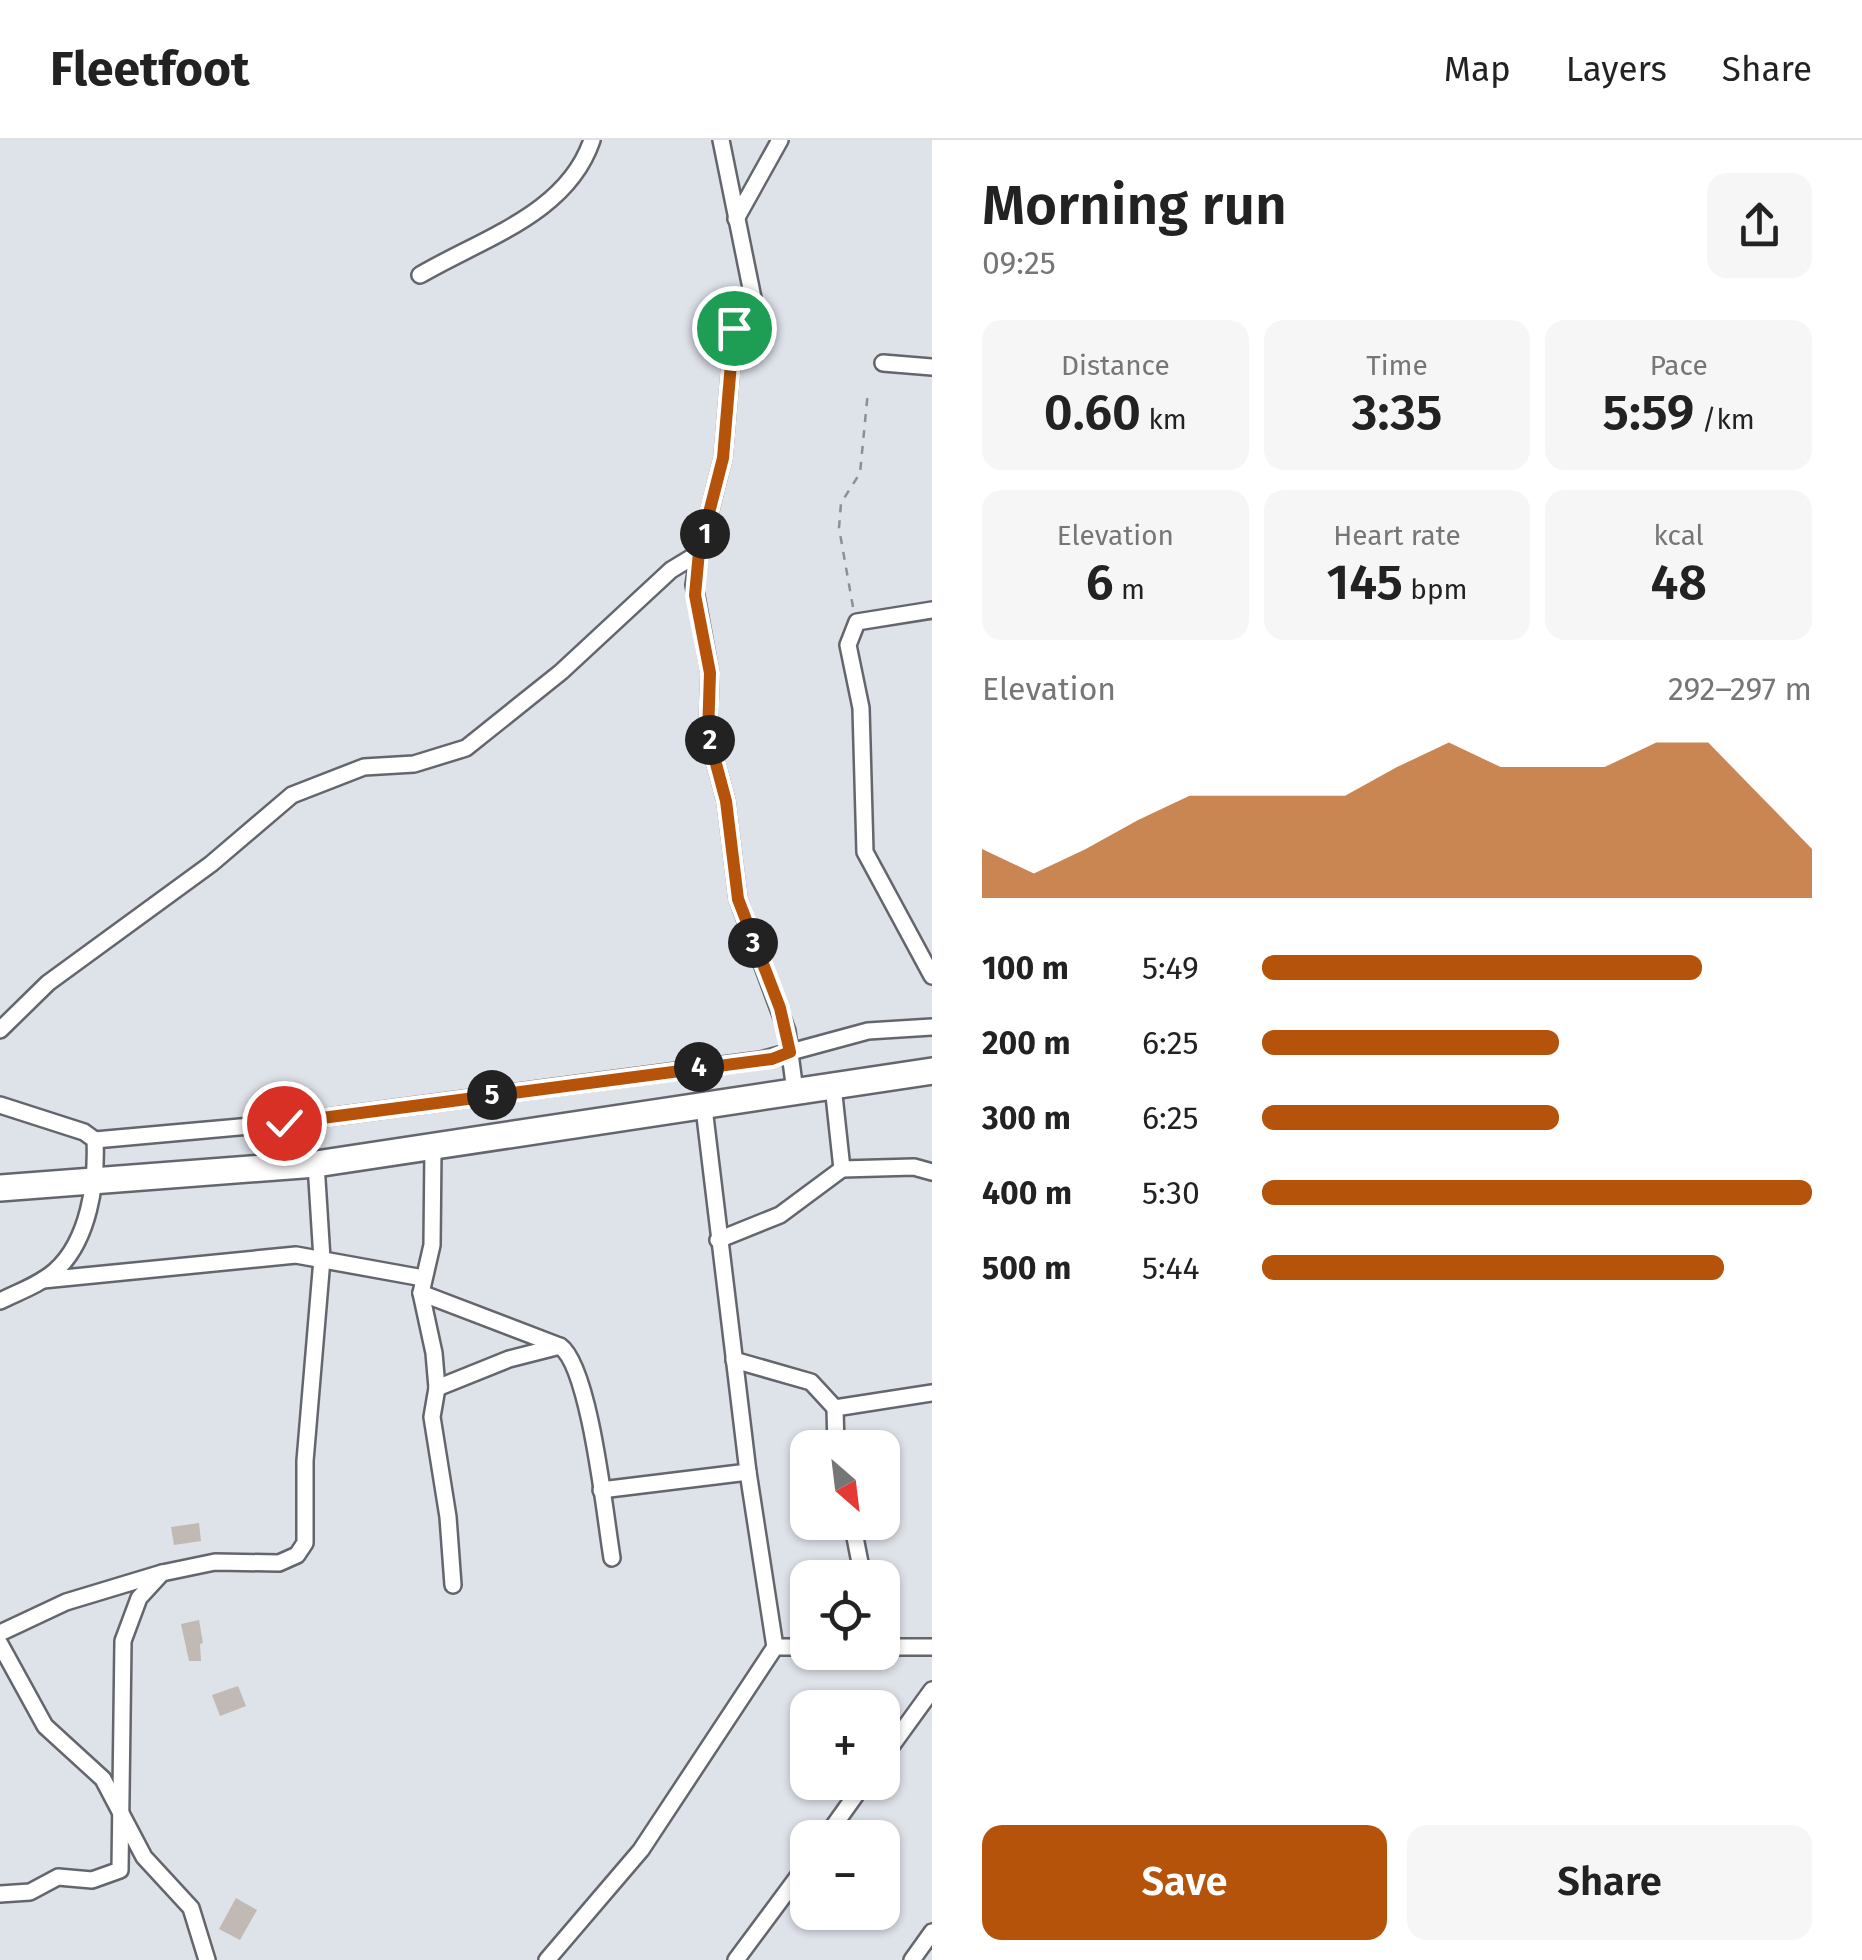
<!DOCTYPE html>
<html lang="en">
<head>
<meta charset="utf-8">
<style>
	:root { --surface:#fff; --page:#f6f6f6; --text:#222; --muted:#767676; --line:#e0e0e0; --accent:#b45309 }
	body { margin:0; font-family:"Fira Sans",sans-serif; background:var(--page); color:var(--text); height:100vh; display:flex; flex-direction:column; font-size:38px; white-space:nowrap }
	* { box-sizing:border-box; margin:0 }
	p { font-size:32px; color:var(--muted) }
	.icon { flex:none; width:55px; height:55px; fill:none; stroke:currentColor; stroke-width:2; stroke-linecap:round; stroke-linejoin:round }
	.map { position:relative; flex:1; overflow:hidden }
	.sheet { display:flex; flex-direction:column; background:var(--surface); width:930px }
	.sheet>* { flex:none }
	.needle { width:65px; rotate:152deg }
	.buttons { position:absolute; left:790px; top:1290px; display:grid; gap:20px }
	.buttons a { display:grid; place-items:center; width:110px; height:110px; border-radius:20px; background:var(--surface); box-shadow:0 2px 8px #0004; font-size:50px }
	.pin { position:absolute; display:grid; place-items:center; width:85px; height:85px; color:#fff; margin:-42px; border:5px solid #fff; border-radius:50%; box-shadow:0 2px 10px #0007 }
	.km { position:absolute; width:50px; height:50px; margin:-25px; border-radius:50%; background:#222; color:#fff; font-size:28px; line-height:50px; text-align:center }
	.round { display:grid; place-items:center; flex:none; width:105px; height:105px; border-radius:20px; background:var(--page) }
	.head { display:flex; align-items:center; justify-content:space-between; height:170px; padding:0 50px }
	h1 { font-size:55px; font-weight:600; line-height:75px }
	.figures { display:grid; grid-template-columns:repeat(3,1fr); gap:15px; height:170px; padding:10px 50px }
	.figures div { display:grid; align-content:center; border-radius:20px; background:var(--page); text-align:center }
	.figures b { font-size:50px; font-weight:600 }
	.figures small { font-size:28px; font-weight:400 }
	.figures p { font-size:28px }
	.chart { height:280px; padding:20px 50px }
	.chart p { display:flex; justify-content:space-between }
	.chart svg { width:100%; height:180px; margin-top:10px; fill:var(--accent); opacity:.7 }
	.button { display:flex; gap:20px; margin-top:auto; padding:20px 50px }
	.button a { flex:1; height:115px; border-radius:20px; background:var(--accent); color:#fff; font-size:40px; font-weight:600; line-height:115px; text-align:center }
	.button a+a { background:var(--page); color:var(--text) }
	ul { padding:0 50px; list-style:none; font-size:32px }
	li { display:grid; grid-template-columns:160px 120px 1fr; align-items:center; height:75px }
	li i { height:25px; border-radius:12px; background:var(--accent) }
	header { display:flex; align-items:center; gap:60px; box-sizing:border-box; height:140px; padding:0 50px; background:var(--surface); border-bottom:2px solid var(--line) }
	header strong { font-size:48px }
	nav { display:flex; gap:55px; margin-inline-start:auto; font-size:35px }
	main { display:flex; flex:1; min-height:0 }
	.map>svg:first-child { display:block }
	.building { fill:#c0b9b4 }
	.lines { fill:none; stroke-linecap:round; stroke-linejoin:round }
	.minor-casing { stroke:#63666d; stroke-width:20 }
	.trunk-casing { stroke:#63666d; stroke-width:30 }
	.path { stroke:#8c8f94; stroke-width:2.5; stroke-dasharray:8 8; stroke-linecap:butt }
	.minor { stroke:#fff; stroke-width:15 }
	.trunk { stroke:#fff; stroke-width:25 }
	.route-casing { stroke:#fff; stroke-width:20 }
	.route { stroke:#b45309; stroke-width:12 }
</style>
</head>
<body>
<header>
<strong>Fleetfoot</strong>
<nav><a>Map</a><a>Layers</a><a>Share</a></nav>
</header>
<main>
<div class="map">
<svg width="932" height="1820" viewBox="0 0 932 1820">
	<rect width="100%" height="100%" fill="#dee2e9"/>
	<g class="building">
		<path d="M199,1383L201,1401L174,1405L171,1387Z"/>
		<path d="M199,1480L203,1503L200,1504L201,1521H189L181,1484Z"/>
		<path d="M238,1546L246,1566L220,1576L212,1555Z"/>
		<path d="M236,1758L257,1770L240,1800L219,1789Z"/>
	</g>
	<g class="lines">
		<g class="minor-casing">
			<g id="minor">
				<path d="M736,79L780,0"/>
				<path d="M420,135C483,98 567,74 592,0"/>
				<path d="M883,223L932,227"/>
				<path d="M699,413L694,445L710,533L708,594L726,661L738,759L787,891L795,951"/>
				<path d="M932,470L857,482L848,505L861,568L865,712L932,836"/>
				<path d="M0,890L48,843L211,724L292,655L364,627L414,624L466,608L561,532L671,430L699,413L723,318L734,188L753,158L721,0"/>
				<path d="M833,946L842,1029L914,1027L932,1032"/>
				<path d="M0,965L84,992L95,1000C97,1042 89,1101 55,1131C39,1145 18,1152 0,1161"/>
				<path d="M95,1000L284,983L761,920L868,891L932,887"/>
				<path d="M433,1009L432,1105L421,1153L434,1213L437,1248L432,1277L448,1377L453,1445"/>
				<path d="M718,1100L780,1075L842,1029"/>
				<path d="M43,1140L296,1115L423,1138"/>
				<path d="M421,1153L557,1205"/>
				<path d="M734,1220L811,1242L835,1268"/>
				<path d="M437,1248L509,1219L560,1206C590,1227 605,1376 612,1418"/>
				<path d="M836,1308L835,1268L932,1253"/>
				<path d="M601,1350L748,1332"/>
				<path d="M852,1382L863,1438"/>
				<path d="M0,1493L66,1462L162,1433L215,1422L279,1423L297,1415L305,1403V1321L322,1119L316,1024"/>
				<path d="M0,1504L45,1586L103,1639L144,1717L191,1768L207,1820"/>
				<path d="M775,1507H808"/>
				<path d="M882,1507H932"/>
				<path d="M882,1619L932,1550"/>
				<path d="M825,1698L865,1642"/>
				<path d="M0,1754L30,1752L58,1737L92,1740L120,1730L123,1501L139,1458L162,1433"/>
				<path d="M547,1820L641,1710L775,1507L748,1332L704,968"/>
				<path d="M736,1820L808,1723"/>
				<path d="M912,1820L932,1792"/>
			</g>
		</g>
		<g class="trunk-casing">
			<path id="trunk" d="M0,1048L316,1024L932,931"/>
		</g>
		<path class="path" d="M853,467L839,388L841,363L860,333L868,251"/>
		<use href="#minor" class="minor"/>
		<use href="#trunk" class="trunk"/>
	</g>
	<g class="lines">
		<g class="route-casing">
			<path id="route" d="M284,983L772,919L790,912L780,868L738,759L726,661L708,594L710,533L695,455L699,412L723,318L734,188"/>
		</g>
		<use href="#route" class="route"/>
	</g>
</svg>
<div class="buttons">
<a><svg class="needle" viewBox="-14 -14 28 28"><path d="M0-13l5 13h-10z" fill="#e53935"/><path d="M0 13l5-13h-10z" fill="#767676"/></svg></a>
<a><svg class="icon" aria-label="locate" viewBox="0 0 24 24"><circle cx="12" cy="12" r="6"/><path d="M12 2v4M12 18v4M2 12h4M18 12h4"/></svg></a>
<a>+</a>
<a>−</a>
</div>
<div class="pin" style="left:734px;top:188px;background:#1e9e55"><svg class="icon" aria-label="arrive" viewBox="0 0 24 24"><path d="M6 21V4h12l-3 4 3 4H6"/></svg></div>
<div class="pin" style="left:284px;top:983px;background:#d93025"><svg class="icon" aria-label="check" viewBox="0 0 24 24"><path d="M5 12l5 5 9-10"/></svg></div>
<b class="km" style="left:705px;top:394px">1</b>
<b class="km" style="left:710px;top:600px">2</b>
<b class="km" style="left:753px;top:803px">3</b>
<b class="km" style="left:699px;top:927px">4</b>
<b class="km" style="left:492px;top:955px">5</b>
</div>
<section class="sheet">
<div class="head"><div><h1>Morning run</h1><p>09:25</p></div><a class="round"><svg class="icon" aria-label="share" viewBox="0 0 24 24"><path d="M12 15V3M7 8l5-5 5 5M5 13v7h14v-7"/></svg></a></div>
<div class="figures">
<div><p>Distance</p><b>0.60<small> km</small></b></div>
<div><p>Time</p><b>3:35</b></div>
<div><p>Pace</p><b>5:59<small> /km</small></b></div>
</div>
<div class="figures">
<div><p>Elevation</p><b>6<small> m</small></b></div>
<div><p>Heart rate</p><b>145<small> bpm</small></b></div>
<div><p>kcal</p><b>48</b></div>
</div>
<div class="chart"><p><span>Elevation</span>292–297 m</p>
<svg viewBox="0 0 160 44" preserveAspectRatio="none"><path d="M0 44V32L10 38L20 32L30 25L40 19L50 19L60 19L70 19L80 12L90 6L100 12L110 12L120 12L130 6L140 6L150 19L160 32V44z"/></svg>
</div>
<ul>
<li><b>100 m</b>5:49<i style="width:80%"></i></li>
<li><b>200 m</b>6:25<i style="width:54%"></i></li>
<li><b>300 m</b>6:25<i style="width:54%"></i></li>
<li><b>400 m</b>5:30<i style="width:100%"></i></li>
<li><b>500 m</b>5:44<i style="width:84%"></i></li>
</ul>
<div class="button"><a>Save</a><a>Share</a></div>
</section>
</main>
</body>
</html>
